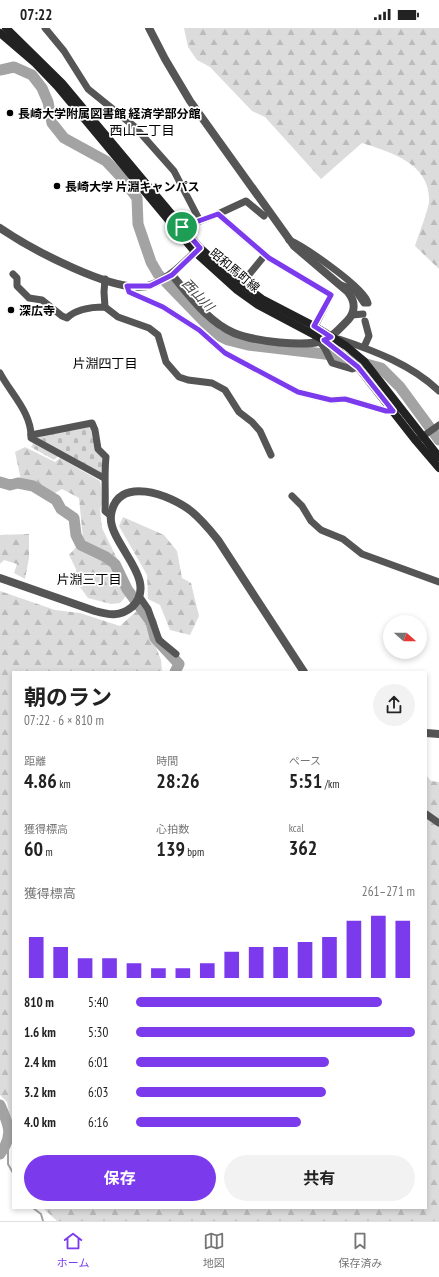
<!DOCTYPE html>
<html lang="ja">
<head>
<meta charset="utf-8">
<style>
	:root { --surface:#fff; --page:#f2f2f2; --text:#222; --muted:#767676; --line:#e0e0e0; --accent:#7c3aed }
	body { margin:0; font-family:"PT Sans Narrow","Noto Sans JP",sans-serif; background:var(--page); color:var(--text); height:100vh; display:flex; flex-direction:column; font-size:15px; white-space:nowrap }
	* { box-sizing:border-box; margin:0 }
	p { font-size:13px; color:var(--muted) }
	.icon { flex:none; width:22px; height:22px; fill:none; stroke:currentColor; stroke-width:2; stroke-linecap:round; stroke-linejoin:round }
	.map { position:relative; flex:1; overflow:hidden }
	.side { position:absolute; left:12px; top:643px; width:415px; height:538px; display:flex; flex-direction:column; background:var(--surface); border-radius:0px; box-shadow:0 2px 6px #0003 }
	.side>* { flex:none }
	.needle { width:26px; rotate:111deg }
	.controls { position:absolute; left:383px; top:587px; display:grid; gap:8px }
	.controls a { display:grid; place-items:center; width:44px; height:44px; border-radius:50%; background:var(--surface); box-shadow:0 2px 6px #0003; font-size:20px }
	.pin { position:absolute; display:grid; place-items:center; width:34px; height:34px; color:#fff; margin:-17px; border:2px solid #fff; border-radius:50%; box-shadow:0 1px 4px #0007 }
	.round { display:grid; place-items:center; flex:none; width:42px; height:42px; border-radius:21px; background:var(--page) }
	.summary { display:flex; align-items:center; justify-content:space-between; height:68px; padding:0 12px }
	h1 { font-size:22px; font-weight:700; line-height:30px }
	.stats { display:grid; grid-template-columns:repeat(3,1fr); gap:6px; height:68px; padding:4px 12px }
	.stats div { display:grid; align-content:center }
	.stats b { font-size:20px; font-weight:700 }
	.stats small { font-size:11px; font-weight:400 }
	.stats p { font-size:11px }
	.chart { height:112px; padding:8px 12px }
	.chart p { display:flex; justify-content:space-between }
	.chart svg { width:100%; height:72px; margin-top:4px; stroke:var(--accent); stroke-width:6 }
	.primary-button { display:flex; gap:8px; margin-top:auto; padding:8px 12px }
	.primary-button a { flex:1; height:46px; border-radius:24px; background:var(--accent); color:#fff; font-size:16px; font-weight:700; line-height:46px; text-align:center }
	.primary-button a+a { background:var(--page); color:var(--text) }
	ul { padding:0 12px; list-style:none; font-size:13px }
	li { display:grid; grid-template-columns:64px 48px 1fr; align-items:center; height:30px }
	li i { height:10px; border-radius:5px; background:var(--accent) }
	.status { display:flex; justify-content:space-between; align-items:center; height:28px; padding:0 20px; background:var(--surface); direction:ltr }
	.status svg { height:11px; fill:currentColor }
	.tab-bar { display:flex; justify-content:space-around; align-items:center; height:56px; border-top:1px solid var(--line); background:var(--surface); font-size:11px; color:var(--muted) }
	.tab-bar a { display:grid; justify-items:center; gap:2px }
	.tab-bar .current { color:var(--accent) }
	.map>svg:first-child { display:block }
	.forest { fill:url(#forest-firs) }
	.cemetery { fill:url(#cemetery-stones) }
	.lines { fill:none; stroke-linecap:round; stroke-linejoin:round }
	.stream { stroke:#a3a3a3; stroke-width:2 }
	.river { stroke:#a3a3a3; stroke-width:11 }
	.minor { stroke:#555; stroke-width:7 }
	.tertiary { stroke:#555; stroke-width:8 }
	.secondary { stroke:#222; stroke-width:8 }
	.route-casing { stroke:#fff; stroke-width:8 }
	.route { stroke:#7c3aed; stroke-width:5 }
	.poi-dot { fill:#000; stroke:#fff; stroke-width:1.5 }
	.labels { text-anchor:middle; dominant-baseline:central; stroke-width:3.5; stroke-linejoin:round; paint-order:stroke }
	.poi-label { font-size:12px; font-weight:bold; fill:#000; stroke:#fff; text-anchor:start }
	.street-label { font-size:12px; fill:#000; stroke:#fff }
	.neighbourhood-label { font-size:13px; fill:#000; stroke:#fff }
	.water-label { font-size:13px; font-style:italic; fill:#444; stroke:#fff }
</style>
</head>
<body>
<div class="status"><b>07:22</b><svg viewBox="0 0 49 12"><path d="M0 12V9h3v3zM5 12V6h3v6zM10 12V3h3v9zM15 12V0h3v12zM26 1h20v11H26zM47 4h2v5h-2z"/></svg></div>
<div class="map">
<svg width="439" height="1193" viewBox="0 0 439 1193">
	<defs>
		<pattern id="forest-firs" width="22" height="20" patternUnits="userSpaceOnUse"><rect width="22" height="20" fill="#dcdcdc"/><path d="M5 1l3.5 6h-7zM16 11l3.5 6h-7z" fill="#bbb"/></pattern>
		<pattern id="cemetery-stones" width="16" height="16" patternUnits="userSpaceOnUse"><rect width="16" height="16" fill="#dcdcdc"/><path d="M2 7V4a2 2 0 0 1 4 0v3zM10 15v-3a2 2 0 0 1 4 0v3z" fill="#bbb"/></pattern>
	</defs>
	<rect width="100%" height="100%" fill="#fff"/>
	<g class="forest">
		<path d="M184,0H439V241L415,218C418,208 428,183 429,174C431,136 391,124 362,115L321,151L265,89L252,83L210,39L197,32L188,19Z"/>
		<path d="M25,419L55,434L60,430L100,453L103,471L100,482L102,500L130,557L127,567L120,575L111,576L88,570L77,555L76,541L69,527L83,511L79,470L62,461L51,467L30,454L21,452L15,424Z"/>
		<path d="M123,489L164,507L177,523L182,550L191,555L199,588L190,607L170,602L160,577L148,571L147,547L119,498Z"/>
		<path d="M29,506V530L25,551L14,545L17,536L4,532L0,536V507Z"/>
		<path d="M0,563L55,582L80,585L120,598L140,580L161,632L162,644H13V1104L7,1074L0,1067Z"/>
		<path d="M426,747L431,753L439,754V1193H57L43,1180H426Z"/>
	</g>
	<path class="cemetery" d="M90,398L104,429L102,446L63,424L54,432L31,419L37,409Z"/>
	<g class="lines">
		<g class="stream">
			<path d="M8,1116V1136L13,1145"/>
			<path d="M33,1180L41,1186L43,1193"/>
		</g>
		<g class="river">
			<path d="M0,42L14,39L32,47L42,60L48,74L52,95L64,110L106,133L122,150L137,170L138,196L151,234L158,246L216,306L228,312L248,317L333,327L381,340L400,359L439,412"/>
			<path d="M0,454L10,457L18,455L33,458L56,472L61,481L74,490L76,507L81,517L106,529L115,536L127,561L151,594L155,610L179,636L175,644"/>
			<path d="M0,1077C9,1097 14,1107 0,1126"/>
		</g>
		<g class="minor">
			<path d="M45,0L64,23L88,61L135,99L174,143L200,193"/>
			<path d="M218,186L246,173L264,188"/>
			<path d="M179,201L218,186L269,230L331,267L313,302"/>
			<path d="M289,212C305,219 365,260 368,275H364L356,263L341,257"/>
			<path d="M13,246L17,250V258L29,270L42,272L62,288L67,290C76,281 93,279 105,279L118,289L149,300L158,307L166,334L179,349L188,352L212,355L225,362L239,384L252,394L260,403L271,427"/>
			<path d="M127,258L129,264L163,279L199,302L225,325L298,364L331,372L345,371L387,383L397,381"/>
			<path d="M238,260L265,227"/>
			<path d="M105,279L104,264L105,251"/>
			<path d="M352,287L363,286"/>
			<path d="M316,310L324,319L332,335L352,341L358,339"/>
			<path d="M339,311C375,323 412,337 439,363"/>
			<path d="M364,319L369,308L365,293"/>
			<path d="M0,345C11,366 32,385 31,410L104,450"/>
			<path d="M31,407L92,395L95,402L98,421L106,429C104,448 106,465 105,483L111,488"/>
			<path d="M416,413L439,397"/>
			<path d="M292,468L302,478L311,493L321,502L343,511L362,526L439,554"/>
			<path d="M139,568L148,581L159,612L176,626"/>
			<path d="M426,786L439,795"/>
		</g>
		<g class="tertiary">
			<path d="M149,0L165,31L190,73L294,218L348,264C355,273 356,283 348,292C341,299 334,308 325,312C305,320 254,313 234,305C208,294 190,268 172,247"/>
			<path d="M0,200C28,219 118,269 151,257C171,249 184,235 199,220"/>
			<path d="M0,550L95,583C109,587 120,589 132,579C161,552 107,515 111,487C117,446 171,467 191,483C202,492 210,502 218,512L304,644"/>
			<path d="M426,705L439,706"/>
		</g>
		<g class="secondary">
			<path d="M6,0L62,55L200,220L234,250L262,271L314,298L346,318L364,333L439,429"/>
			<path d="M0,5L35,35L57,58L195,224L237,262L258,277L324,312L358,339L416,413L439,440"/>
		</g>
	</g>
	<g class="lines">
		<g class="route-casing">
			<path id="route" d="M218,186L269,230L331,267L314,298L331,309L324,312L358,339L393,383H386L345,371L331,372L298,364L225,325L199,302L163,279L129,264L127,258H150L172,247L200,220L182,199Z"/>
		</g>
		<use href="#route" class="route"/>
	</g>
	<g class="poi-dot">
		<circle cx="10" cy="85" r="4"/>
		<circle cx="57" cy="158" r="4"/>
		<circle cx="11" cy="282" r="4"/>
	</g>
	<g class="labels">
		<g class="poi-label">
			<text x="18" y="85">長崎大学附属図書館 経済学部分館</text>
			<text x="65" y="158">長崎大学 片淵キャンパス</text>
			<text x="19" y="282">深広寺</text>
		</g>
		<g class="street-label">
			<text transform="translate(235 242) rotate(40)">昭和馬町線</text>
		</g>
		<g class="neighbourhood-label">
			<text x="142" y="102">西山二丁目</text>
			<text x="105" y="335">片淵四丁目</text>
			<text x="89" y="551">片淵三丁目</text>
		</g>
		<g class="water-label">
			<text transform="translate(198 267) rotate(46)">西山川</text>
		</g>
	</g>
</svg>
<div class="controls">
<a><svg class="needle" viewBox="-14 -14 28 28"><path d="M0-13l5 13h-10z" fill="#e53935"/><path d="M0 13l5-13h-10z" fill="#767676"/></svg></a>
</div>
<div class="pin" style="left:182px;top:199px;background:#1e9e55"><svg class="icon" aria-label="arrive" viewBox="0 0 24 24"><path d="M6 21V4h12l-3 4 3 4H6"/></svg></div>
<section class="side">
<div class="summary"><div><h1>朝のラン</h1><p>07:22 · 6 × 810 m</p></div><a class="round"><svg class="icon" aria-label="share" viewBox="0 0 24 24"><path d="M12 15V3M7 8l5-5 5 5M5 13v7h14v-7"/></svg></a></div>
<div class="stats">
<div><p>距離</p><b>4.86<small> km</small></b></div>
<div><p>時間</p><b>28:26</b></div>
<div><p>ペース</p><b>5:51<small> /km</small></b></div>
</div>
<div class="stats">
<div><p>獲得標高</p><b>60<small> m</small></b></div>
<div><p>心拍数</p><b>139<small> bpm</small></b></div>
<div><p>kcal</p><b>362</b></div>
</div>
<div class="chart"><p><span>獲得標高</span>261–271 m</p>
<svg viewBox="0 0 160 44" preserveAspectRatio="none"><path d="M5 44V19M15 44V25M25 44V32M35 44V32M45 44V35M55 44V38M65 44V38M75 44V35M85 44V28M95 44V25M105 44V25M115 44V22M125 44V19M135 44V9M145 44V6M155 44V9"/></svg>
</div>
<ul>
<li><b>810 m</b>5:40<i style="width:88%"></i></li>
<li><b>1.6 km</b>5:30<i style="width:100%"></i></li>
<li><b>2.4 km</b>6:01<i style="width:69%"></i></li>
<li><b>3.2 km</b>6:03<i style="width:68%"></i></li>
<li><b>4.0 km</b>6:16<i style="width:59%"></i></li>
</ul>
<div class="primary-button"><a>保存</a><a>共有</a></div>
</section>
</div>
<nav class="tab-bar">
<a class="current"><svg class="icon" aria-label="home" viewBox="0 0 24 24"><path d="M3 11l9-7 9 7M6 9v11h12V9"/></svg>ホーム</a>
<a><svg class="icon" aria-label="map" viewBox="0 0 24 24"><path d="M3 6l6-2 6 2 6-2v14l-6 2-6-2-6 2zM9 4v14M15 6v14"/></svg>地図</a>
<a><svg class="icon" aria-label="saved" viewBox="0 0 24 24"><path d="M7 4h10v16l-5-4-5 4z"/></svg>保存済み</a>
</nav>
</body>
</html>
